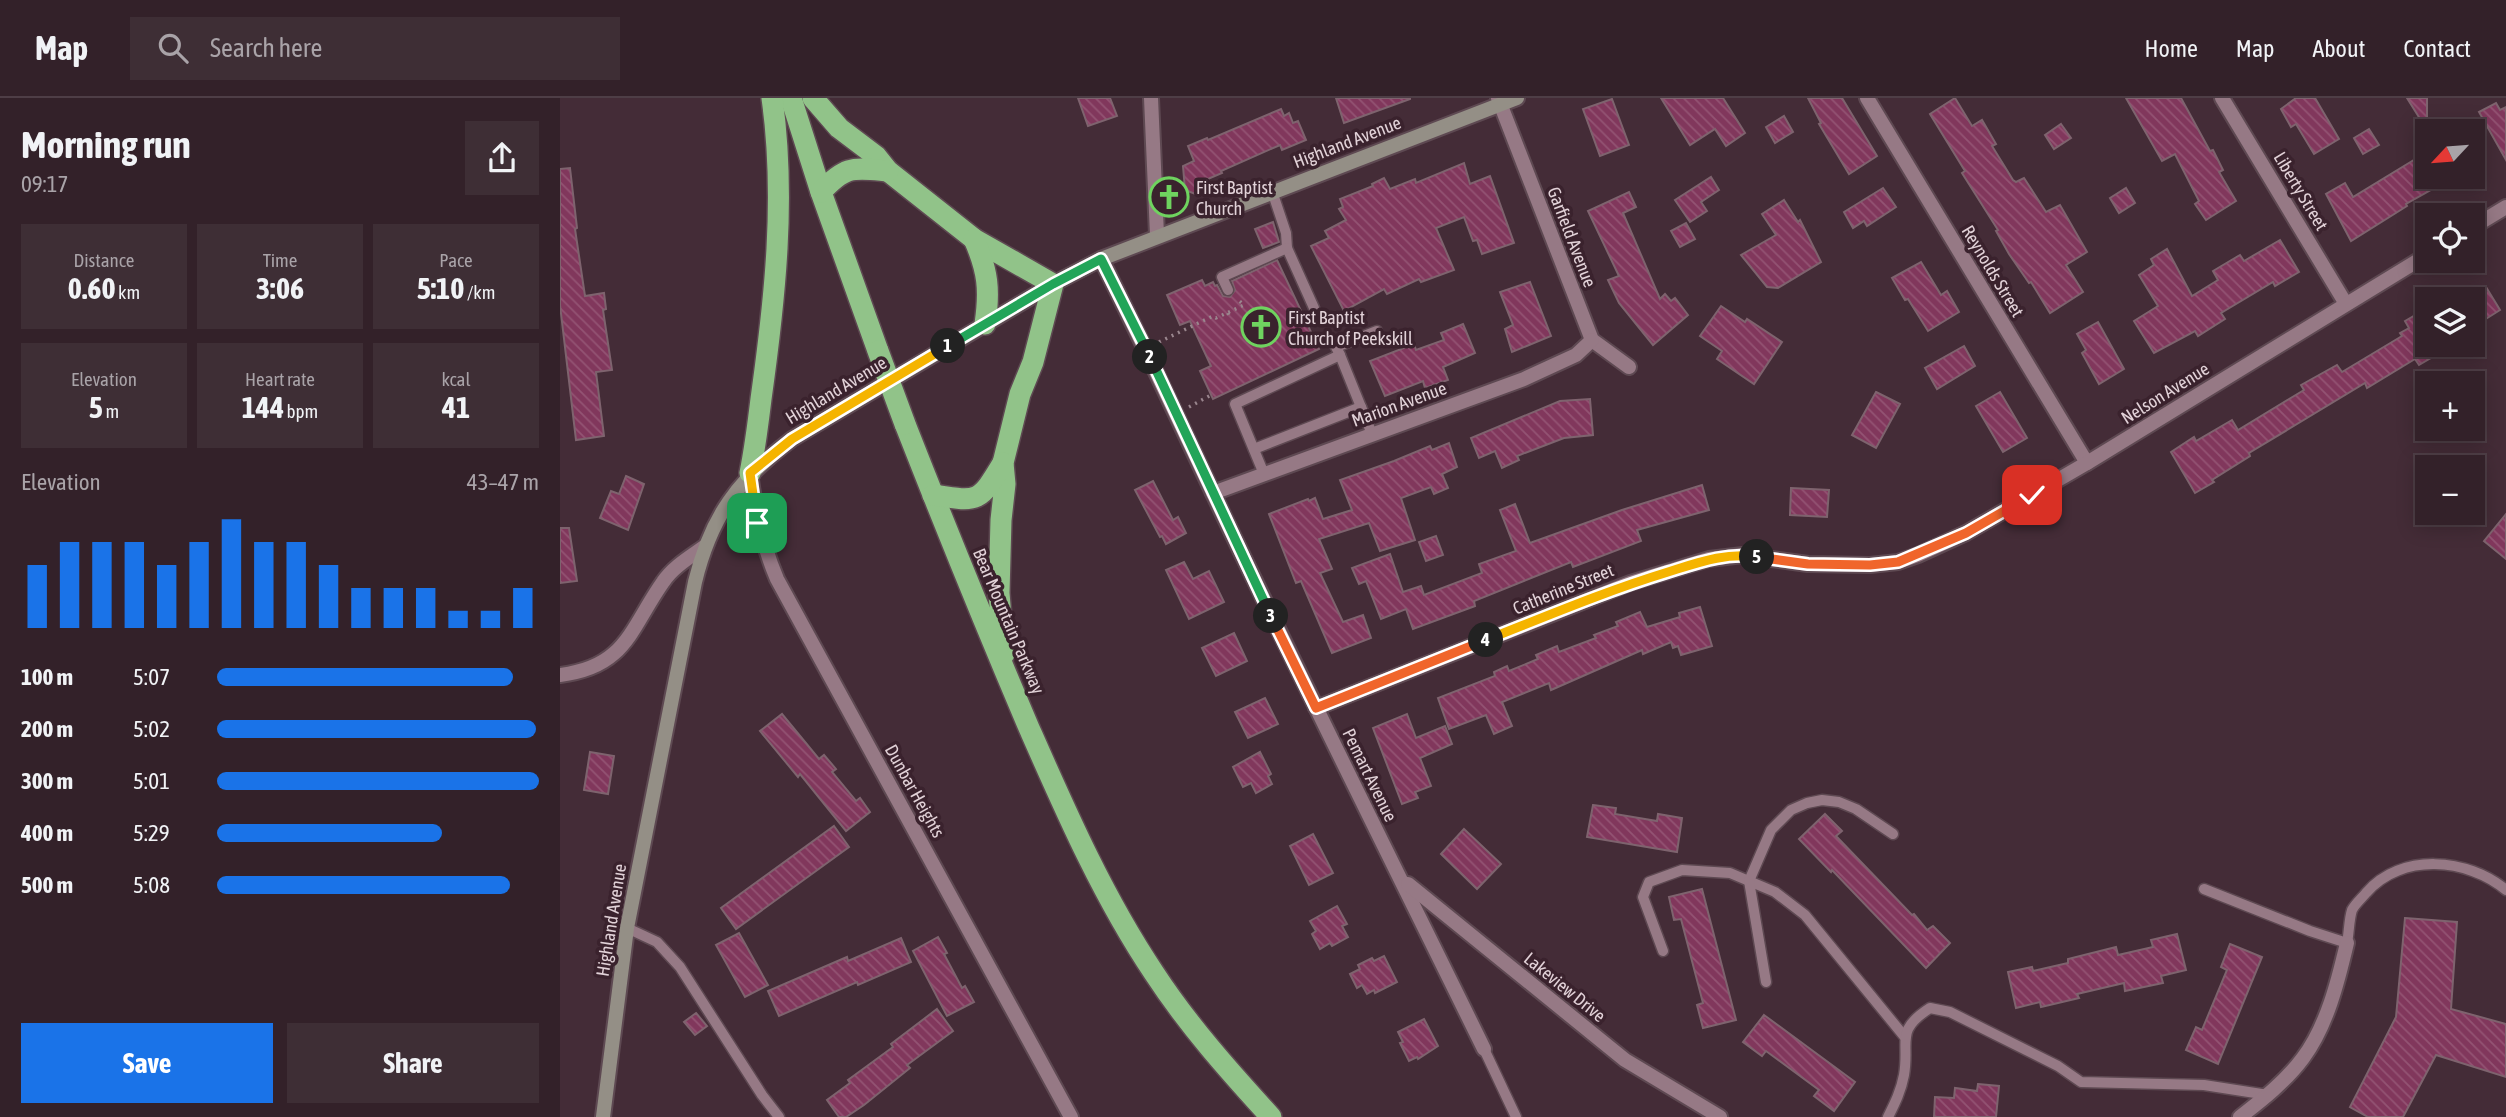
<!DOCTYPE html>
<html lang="en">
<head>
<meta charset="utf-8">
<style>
	:root { --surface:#332129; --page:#3e2e35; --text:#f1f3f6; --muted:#a9a3a8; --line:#4e3e46; --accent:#1a73e8 }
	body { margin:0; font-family:"Asap Condensed",sans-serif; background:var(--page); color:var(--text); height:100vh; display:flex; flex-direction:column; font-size:26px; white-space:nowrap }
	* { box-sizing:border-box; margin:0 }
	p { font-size:23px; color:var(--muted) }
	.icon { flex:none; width:38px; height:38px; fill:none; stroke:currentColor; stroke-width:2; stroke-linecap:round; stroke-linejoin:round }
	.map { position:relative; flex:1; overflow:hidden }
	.details { display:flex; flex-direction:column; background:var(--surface); width:560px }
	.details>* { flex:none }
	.needle { width:46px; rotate:244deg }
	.buttons { position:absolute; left:1855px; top:21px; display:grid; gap:14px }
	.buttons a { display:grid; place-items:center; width:70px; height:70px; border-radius:0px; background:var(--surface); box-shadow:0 4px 18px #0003,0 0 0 2px var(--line); font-size:35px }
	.pin { position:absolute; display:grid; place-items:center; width:60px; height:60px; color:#fff; margin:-30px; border-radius:14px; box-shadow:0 4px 10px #0006 }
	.km { position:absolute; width:35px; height:35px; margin:-18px; border-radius:50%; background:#222; color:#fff; font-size:19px; line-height:35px; text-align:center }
	.round { display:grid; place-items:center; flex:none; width:74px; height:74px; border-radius:0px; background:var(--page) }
	.summary { display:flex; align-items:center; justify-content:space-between; height:119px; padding:0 21px }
	h1 { font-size:38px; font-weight:700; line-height:52px }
	.figures { display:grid; grid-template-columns:repeat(3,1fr); gap:10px; height:119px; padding:7px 21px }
	.figures div { display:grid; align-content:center; border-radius:0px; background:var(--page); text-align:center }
	.figures b { font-size:30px; font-weight:700 }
	.figures small { font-size:19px; font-weight:400 }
	.figures p { font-size:19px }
	.chart { height:196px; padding:14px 21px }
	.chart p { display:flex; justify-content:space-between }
	.chart svg { width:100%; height:126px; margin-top:7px; stroke:var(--accent); stroke-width:6 }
	.cta { display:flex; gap:14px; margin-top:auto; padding:14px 21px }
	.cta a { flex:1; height:80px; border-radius:0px; background:var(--accent); color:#fff; font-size:28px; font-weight:700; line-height:80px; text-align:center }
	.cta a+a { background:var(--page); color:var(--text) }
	ul { padding:0 21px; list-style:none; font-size:23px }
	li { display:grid; grid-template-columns:112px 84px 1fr; align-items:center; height:52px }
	li i { height:18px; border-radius:9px; background:var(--accent) }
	header { display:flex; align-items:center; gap:42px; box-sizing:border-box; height:98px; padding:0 35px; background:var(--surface); border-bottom:2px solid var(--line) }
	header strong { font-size:33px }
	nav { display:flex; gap:38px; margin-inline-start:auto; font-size:24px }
	.search { width:490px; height:63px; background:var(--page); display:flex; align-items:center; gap:18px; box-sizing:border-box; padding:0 24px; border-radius:0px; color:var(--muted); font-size:26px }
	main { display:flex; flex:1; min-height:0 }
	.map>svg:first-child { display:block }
	.building { fill:url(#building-back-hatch); stroke:#7e636e; stroke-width:2 }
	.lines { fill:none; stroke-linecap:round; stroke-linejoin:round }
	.lane-casing { stroke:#5e4952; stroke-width:13 }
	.street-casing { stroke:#5e4952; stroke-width:18 }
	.secondary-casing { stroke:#5e4952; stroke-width:18 }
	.highway-casing { stroke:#5e4952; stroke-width:24 }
	.path { stroke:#9a868e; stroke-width:3.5; stroke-dasharray:2 5; stroke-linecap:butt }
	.lane { stroke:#967985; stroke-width:10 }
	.street { stroke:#967985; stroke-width:14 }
	.secondary { stroke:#948f86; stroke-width:14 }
	.highway { stroke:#91c389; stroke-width:21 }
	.highway-bridge-casing { stroke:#5e4952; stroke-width:24; stroke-linecap:butt }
	.highway-bridge { stroke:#91c389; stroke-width:21 }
	.split-1-casing { stroke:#fff; stroke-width:14 }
	.split-2-casing { stroke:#fff; stroke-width:14 }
	.split-3-casing { stroke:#fff; stroke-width:14 }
	.split-4-casing { stroke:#fff; stroke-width:14 }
	.split-5-casing { stroke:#fff; stroke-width:14 }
	.split-6-casing { stroke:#fff; stroke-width:14 }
	.split-1 { stroke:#f5b400; stroke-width:9 }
	.split-2 { stroke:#22a559; stroke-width:9 }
	.split-3 { stroke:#22a559; stroke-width:9 }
	.split-4 { stroke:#f0652b; stroke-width:9 }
	.split-5 { stroke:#f5b400; stroke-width:9 }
	.split-6 { stroke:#f0652b; stroke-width:9 }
	.labels { text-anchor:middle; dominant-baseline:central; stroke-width:7; stroke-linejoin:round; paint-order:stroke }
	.street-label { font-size:18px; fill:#e2d2d8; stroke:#3a222d }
	.poi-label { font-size:18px; fill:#e2d2d8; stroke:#3a222d; text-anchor:start }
</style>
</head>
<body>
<header>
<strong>Map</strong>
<div class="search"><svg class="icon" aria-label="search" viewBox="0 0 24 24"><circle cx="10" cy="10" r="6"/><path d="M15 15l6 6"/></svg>Search here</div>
<nav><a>Home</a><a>Map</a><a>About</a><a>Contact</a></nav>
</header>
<main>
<section class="details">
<div class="summary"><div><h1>Morning run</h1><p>09:17</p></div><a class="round"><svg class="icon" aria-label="share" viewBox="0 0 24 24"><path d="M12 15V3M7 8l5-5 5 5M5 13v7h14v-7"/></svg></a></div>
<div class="figures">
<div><p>Distance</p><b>0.60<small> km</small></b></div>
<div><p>Time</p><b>3:06</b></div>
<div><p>Pace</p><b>5:10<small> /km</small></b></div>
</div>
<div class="figures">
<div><p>Elevation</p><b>5<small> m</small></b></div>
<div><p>Heart rate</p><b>144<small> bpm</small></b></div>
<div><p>kcal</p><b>41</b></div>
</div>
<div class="chart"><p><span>Elevation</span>43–47 m</p>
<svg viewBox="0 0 160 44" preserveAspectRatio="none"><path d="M5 44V22M15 44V14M25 44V14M35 44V14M45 44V22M55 44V14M65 44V6M75 44V14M85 44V14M95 44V22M105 44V30M115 44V30M125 44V30M135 44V38M145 44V38M155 44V30"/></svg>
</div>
<ul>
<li><b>100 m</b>5:07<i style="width:92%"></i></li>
<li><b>200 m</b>5:02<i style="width:99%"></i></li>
<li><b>300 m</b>5:01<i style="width:100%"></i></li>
<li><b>400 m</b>5:29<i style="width:70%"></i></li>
<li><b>500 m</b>5:08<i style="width:91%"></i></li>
</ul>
<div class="cta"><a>Save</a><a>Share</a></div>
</section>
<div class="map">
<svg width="1946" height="1019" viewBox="0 0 1946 1019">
	<defs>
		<pattern id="building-back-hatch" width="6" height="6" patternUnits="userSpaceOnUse" patternTransform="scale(1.75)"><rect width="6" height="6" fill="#81375c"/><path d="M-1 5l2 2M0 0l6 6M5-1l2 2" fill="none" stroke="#935373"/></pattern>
	</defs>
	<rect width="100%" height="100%" fill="#442c37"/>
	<g class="building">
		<path d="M518,0H550L557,18L528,28Z"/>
		<path d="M776,0H850V1L784,25Z"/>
		<path d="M1101,0H1163L1185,35L1166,48L1155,31L1130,47Z"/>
		<path d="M1248,0H1282L1317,58L1289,76L1259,26L1261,25Z"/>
		<path d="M1395,0L1412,28L1422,22L1436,46L1432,48L1453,82L1456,84L1464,80L1486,114L1500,107L1527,154L1506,167L1523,194L1490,215L1471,184L1469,185L1449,156L1436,133L1438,132L1402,75L1405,73L1370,16Z"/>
		<path d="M1566,0H1621L1650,53L1653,52L1663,72L1659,74L1676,103L1646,122L1635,106L1639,103L1615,56L1602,63Z"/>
		<path d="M1736,0H1755L1779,41L1754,56L1736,26L1731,29L1721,11Z"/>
		<path d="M1847,0H1867V32Z"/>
		<path d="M1052,1L1069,47L1040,58L1023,11Z"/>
		<path d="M1936,5L1940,12L1946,9V62L1919,14Z"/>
		<path d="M721,11L724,18L729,15L733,25L738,23L746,42L722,52L720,47L661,73L662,75L643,83L648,94L638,97L625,92L623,68L634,63L628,48L647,40L648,42Z"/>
		<path d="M1224,18L1233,34L1215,45L1206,29Z"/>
		<path d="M1501,26L1511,40L1494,51L1485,37Z"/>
		<path d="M1809,31L1819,47L1803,56L1794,40Z"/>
		<path d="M1867,54V79H1894L1846,106L1847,108L1791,143L1766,96L1785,85L1793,99Z"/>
		<path d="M904,65L910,86L930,78L954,145L922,156L917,142L913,143L904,119L876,130L894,172L861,184L859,181L827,196L824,191L784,213L751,148L769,140L765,133L786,122L779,111L783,109L780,101L813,88L812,86L824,80L830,91L855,81L856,85Z"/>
		<path d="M10,70L17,130L15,131L25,198L44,195L46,211L43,212L52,272L36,274L44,338L16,342L0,207V71Z"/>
		<path d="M1151,79L1159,92L1141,104L1147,113L1130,124L1115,102Z"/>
		<path d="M1323,90L1336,109L1307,128L1304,123L1293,130L1284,114Z"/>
		<path d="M1566,90L1575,105L1559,115L1550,100Z"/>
		<path d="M1069,94L1076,109L1063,115L1100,201L1105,196L1111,203L1115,200L1128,217L1093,247L1059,205L1048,182L1059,178L1028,113Z"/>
		<path d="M1224,102L1238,124L1240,122L1261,164L1218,190L1207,189L1181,157L1216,137L1202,116Z"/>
		<path d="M713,124L719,144L703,150L695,131Z"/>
		<path d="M1126,125L1135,141L1120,149L1111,133Z"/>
		<path d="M1720,142L1739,174L1715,188L1713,184L1661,215L1665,221L1638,238L1635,233L1594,255L1574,223L1598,208L1579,177L1594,167L1591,161L1607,151L1632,198L1658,182L1653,173L1680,157L1684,163Z"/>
		<path d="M717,162L759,251L653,301L640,273L651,268L630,223L620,227L607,197L642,182L645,188L653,184L655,188L657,187L663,198L670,199L675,192L672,183Z"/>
		<path d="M1361,164L1381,197L1387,193L1399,214L1368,233L1348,201L1345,202L1332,180Z"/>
		<path d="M970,184L991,238L952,254L945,231L953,227L940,194Z"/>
		<path d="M1926,189L1940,212L1913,229V197Z"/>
		<path d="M1161,208L1185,224L1187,221L1222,244L1194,286L1157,261L1162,253L1140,238Z"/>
		<path d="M1859,215L1862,221L1867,219V247H1893L1859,267L1855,261L1807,290L1805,285L1689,355L1690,358L1652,382L1654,384L1635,395L1611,354L1634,339L1636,343L1672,322L1678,332L1744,292L1741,287L1777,267L1782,274L1842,238L1840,235L1849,230L1845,223Z"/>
		<path d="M1538,224L1564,271L1539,286L1522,255L1526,252L1517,236Z"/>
		<path d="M903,226L915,255L883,269L888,282L865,290L863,283L825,298L810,263L854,246L856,252L884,242L881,235Z"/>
		<path d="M1404,248L1415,268L1377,291L1365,270Z"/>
		<path d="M1316,294L1340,306L1316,350L1292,337Z"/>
		<path d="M1440,294L1467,340L1443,354L1416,308Z"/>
		<path d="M1030,301L1033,337L1004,340L957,358L959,362L942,370L935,353L919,360L911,340L1000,303Z"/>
		<path d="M889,345L897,369L882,376L888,390L874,396L871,389L841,400L855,442L820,453L809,425L759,441L772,471L760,475L783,524L803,517L811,540L772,555L741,483L736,485L709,416L748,401L749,403L755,400L763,421L792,412L780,382L834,363L870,348L872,352Z"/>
		<path d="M66,378L84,386L68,432L40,420L51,393L59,396Z"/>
		<path d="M593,383L613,422L618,419L626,435L606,446L602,438L600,439L575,392Z"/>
		<path d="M1142,387L1149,412L1077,432L1081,443L1013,469L1011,464L914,503L915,508L853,531L846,511L821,521L806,483L799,486L792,470L830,456L843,494L861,488L864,497L922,475L919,466L956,453L940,412L955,406L970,445L1062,412Z"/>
		<path d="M1231,390L1269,392L1267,419L1230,417Z"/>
		<path d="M1946,416V461L1924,443Z"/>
		<path d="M0,430H9L17,483L0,485Z"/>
		<path d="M876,438L883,457L866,463L859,444Z"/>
		<path d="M624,464L633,481L649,473L664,504L629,521L606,472Z"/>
		<path d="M1140,509L1152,548L1121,557L1118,548L1113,550L1111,544L1083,556L1082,552L991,592L989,585L942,604L952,628L934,636L926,617L889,631L878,600L935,578L934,574L947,568L949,573L978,561L976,557L997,548L999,554L1036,540L1034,537L1058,528L1056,524L1080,514L1087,529L1120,519L1119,515Z"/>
		<path d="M674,535L687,563L656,578L642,550Z"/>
		<path d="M705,600L718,626L688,640L675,614Z"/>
		<path d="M222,616L259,661L264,657L276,671L272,674L296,703L300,700L310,714L286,733L240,676L238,679L200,633Z"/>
		<path d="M847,616L856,640L885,628L892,646L860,660L871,688L855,694L858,700L842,706L813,630Z"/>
		<path d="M30,654L54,658L48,696L24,692Z"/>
		<path d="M700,654L711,676L708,678L712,686L696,695L691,685L683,689L673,669Z"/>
		<path d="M1033,707L1056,710L1055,716L1097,723L1098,716L1122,720L1117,754L1027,739Z"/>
		<path d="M1265,716L1282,733L1276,738L1352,817L1354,816L1367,832L1373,828L1390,845L1366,870L1272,772L1271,774L1239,741Z"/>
		<path d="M274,728L289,749L176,831L161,810Z"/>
		<path d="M904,731L941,766L917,791L881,756Z"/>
		<path d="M753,736L773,775L749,787L730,748Z"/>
		<path d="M1142,791L1176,922L1143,930L1137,907L1143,905L1121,821L1114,822L1109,799Z"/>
		<path d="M777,808L787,826L782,828L788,839L772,848L770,845L760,851L752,836L756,833L750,823Z"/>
		<path d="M1845,820L1897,824L1891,911L1946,926V979L1876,957L1843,1019H1808L1790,1009L1836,919Z"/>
		<path d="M179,835L208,887L185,899L156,847Z"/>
		<path d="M1617,836L1626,872L1601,878L1603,885L1565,893L1564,885L1517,896L1519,900L1481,909L1480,904L1456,910L1448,874L1472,869L1473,873L1508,865V861L1556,849L1558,857L1593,849L1591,842Z"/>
		<path d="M378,839L387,855L384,856L402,890L405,888L414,904L387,918L353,853Z"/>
		<path d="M341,840L351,864L298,887L297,884L219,918L208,893L287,859L288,863Z"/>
		<path d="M1670,846L1702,859L1658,966L1626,952L1636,929L1642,932L1667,872L1661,869Z"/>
		<path d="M824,858L837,884L815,895L814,892L807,896L802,887L797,890L790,876L800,871L798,867L812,860L814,863Z"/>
		<path d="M377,911L393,933L347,967L350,970L304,1007L286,1019H279L267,1002L290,985L288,982L333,949L331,946Z"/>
		<path d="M136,915L147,928L135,937L124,924Z"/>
		<path d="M1204,917L1295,984L1274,1013L1254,998L1259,992L1206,953L1202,958L1183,944Z"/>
		<path d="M864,921L878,948L858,961L857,959L849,963L840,945L843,944L838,934Z"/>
		<path d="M1418,986L1439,988L1436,1019H1374L1375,999L1394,1000L1395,990L1417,993Z"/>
	</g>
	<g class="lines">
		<g class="lane-casing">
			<g id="lane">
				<path d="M712,93L726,135L727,150L754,210"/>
				<path d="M668,192L662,179L727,150"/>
				<path d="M780,257L776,249L817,233"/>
				<path d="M694,351L801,309L812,336"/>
				<path d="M704,376L675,306L780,257L801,309"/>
				<path d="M1644,791L1750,833L1787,845C1789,835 1789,821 1792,812C1795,806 1802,800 1806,795C1841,754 1908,760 1946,792"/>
				<path d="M67,830L97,844L120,869L202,997L219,1019"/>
				<path d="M1103,853L1083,799L1089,784L1122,772L1170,775L1215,794L1245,817L1344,938"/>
				<path d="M1206,884L1189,783L1211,732L1231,712L1247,705L1262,702L1279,704L1296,711L1333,736"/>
				<path d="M924,951L956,1019"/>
				<path d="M1328,1019C1335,1005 1341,993 1344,977C1350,943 1334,933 1370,910L1390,914L1498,968L1521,984L1644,987L1708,997"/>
			</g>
		</g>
		<g class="street-casing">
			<g id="street">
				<path d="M591,0L597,137"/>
				<path d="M938,0L1032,242L1069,269"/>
				<path d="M1307,0L1527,365"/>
				<path d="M1662,0L1786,206"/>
				<path d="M1913,129L1946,109"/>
				<path d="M541,161C594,266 642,374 694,481C769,638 847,794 924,951"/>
				<path d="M190,375C195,413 202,446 217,481L511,1019"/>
				<path d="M653,395L964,281L1016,257L1032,242"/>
				<path d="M0,577C66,569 70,531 103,484C113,469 130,459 144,449"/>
				<path d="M756,610L1070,485L1149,461L1183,457L1248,466L1310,467L1338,464L1358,457L1406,435L1527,365L1867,157"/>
				<path d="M848,786L1065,962L1160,1019"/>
				<path d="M1680,1019C1702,1002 1726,983 1743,960C1767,928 1778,883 1787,845"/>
			</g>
		</g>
		<g class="secondary-casing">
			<path id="secondary" d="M43,1019L67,830L135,484C151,418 178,382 232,341L493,186L541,161L957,0"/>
		</g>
		<g class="highway-casing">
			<g id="highway">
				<path d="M231,0L261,94L318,253"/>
				<path d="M253,0L279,30L316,58L328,73L414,141L493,186L473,264L460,296L443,365L445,386L441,422L439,495L444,556"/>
				<path d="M261,94C286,67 293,70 328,73"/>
				<path d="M414,141C428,173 430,192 425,226"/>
				<path d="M345,326C385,428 426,529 469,630C506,714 543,799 594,875C628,927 669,973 711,1019"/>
				<path d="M190,375C195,350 198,326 201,301C215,201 226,100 212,0"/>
				<path d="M373,397C419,404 419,405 443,365"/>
			</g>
		</g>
		<g class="path">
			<path d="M668,215L670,221"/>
			<path d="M599,244L653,218L656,220L684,207L677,201"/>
			<path d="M629,309L651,297"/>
		</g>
		<use href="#lane" class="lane"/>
		<use href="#street" class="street"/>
		<use href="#secondary" class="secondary"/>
		<use href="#highway" class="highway"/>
		<g class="highway-bridge-casing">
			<path id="highway-bridge" d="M318,253L345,326"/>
		</g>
		<use href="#highway-bridge" class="highway-bridge"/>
	</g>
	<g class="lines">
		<g class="split-1-casing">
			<path id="split-1" d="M197,425L190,375L232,341L388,248"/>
		</g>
		<g class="split-2-casing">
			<path id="split-2" d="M388,248L493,186L541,161L590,259"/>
		</g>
		<g class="split-3-casing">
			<path id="split-3" d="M590,259L711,518"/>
		</g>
		<g class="split-4-casing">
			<path id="split-4" d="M711,518L756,610L926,542"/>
		</g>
		<g class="split-5-casing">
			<path id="split-5" d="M926,542C987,518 1046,493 1108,474C1137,465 1166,454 1197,459"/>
		</g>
		<g class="split-6-casing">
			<path id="split-6" d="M1197,459L1248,466L1310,467L1338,464L1406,435L1472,397"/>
		</g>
		<use href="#split-1" class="split-1"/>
		<use href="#split-2" class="split-2"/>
		<use href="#split-3" class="split-3"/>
		<use href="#split-4" class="split-4"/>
		<use href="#split-5" class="split-5"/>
		<use href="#split-6" class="split-6"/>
	</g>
	<defs>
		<g id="church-ring" transform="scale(2.0125)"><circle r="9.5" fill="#3a222d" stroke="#6fd35f" stroke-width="1.5"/><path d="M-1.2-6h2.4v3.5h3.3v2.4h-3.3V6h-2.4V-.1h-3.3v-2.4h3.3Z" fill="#6fd35f"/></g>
	</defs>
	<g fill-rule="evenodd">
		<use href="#church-ring" x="609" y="99"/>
		<use href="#church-ring" x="701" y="229"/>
	</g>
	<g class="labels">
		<g class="street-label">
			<text transform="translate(787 44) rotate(-21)">Highland Avenue</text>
			<text transform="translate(1741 93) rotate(59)">Liberty Street</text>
			<text transform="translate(1012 139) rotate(69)">Garfield Avenue</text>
			<text transform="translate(1433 173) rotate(59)">Reynolds Street</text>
			<text transform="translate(276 292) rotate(-31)">Highland Avenue</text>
			<text transform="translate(1605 295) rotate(-32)">Nelson Avenue</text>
			<text transform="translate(839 306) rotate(-20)">Marion Avenue</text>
			<text transform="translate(1003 491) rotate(-22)">Catherine Street</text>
			<text transform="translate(449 523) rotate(67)">Bear Mountain Parkway</text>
			<text transform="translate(810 677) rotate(64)">Pemart Avenue</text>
			<text transform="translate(355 693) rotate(61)">Dunbar Heights</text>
			<text transform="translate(51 822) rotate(-81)">Highland Avenue</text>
			<text transform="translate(1005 889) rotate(39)">Lakeview Drive</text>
		</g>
		<g class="poi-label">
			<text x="636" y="89">First Baptist<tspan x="636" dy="21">Church</tspan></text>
			<text x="728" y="219">First Baptist<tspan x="728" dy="21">Church of Peekskill</tspan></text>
		</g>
	</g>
</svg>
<div class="buttons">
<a><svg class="needle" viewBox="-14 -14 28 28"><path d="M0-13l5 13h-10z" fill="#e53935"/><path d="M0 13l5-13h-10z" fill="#a9a3a8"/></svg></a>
<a><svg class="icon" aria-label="locate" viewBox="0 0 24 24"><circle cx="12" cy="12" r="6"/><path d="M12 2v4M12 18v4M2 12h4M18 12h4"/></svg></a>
<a><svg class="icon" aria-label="layers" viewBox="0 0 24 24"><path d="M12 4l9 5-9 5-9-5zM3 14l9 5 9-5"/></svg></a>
<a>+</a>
<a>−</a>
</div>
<div class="pin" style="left:197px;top:425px;background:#1e9e55"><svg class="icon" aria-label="arrive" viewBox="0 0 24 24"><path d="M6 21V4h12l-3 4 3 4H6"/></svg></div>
<div class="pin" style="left:1472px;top:397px;background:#d93025"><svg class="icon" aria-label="check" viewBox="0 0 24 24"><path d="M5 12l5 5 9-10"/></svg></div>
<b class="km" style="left:388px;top:248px">1</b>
<b class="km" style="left:590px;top:259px">2</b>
<b class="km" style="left:711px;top:518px">3</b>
<b class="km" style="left:926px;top:542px">4</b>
<b class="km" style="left:1197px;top:459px">5</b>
</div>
</main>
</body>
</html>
